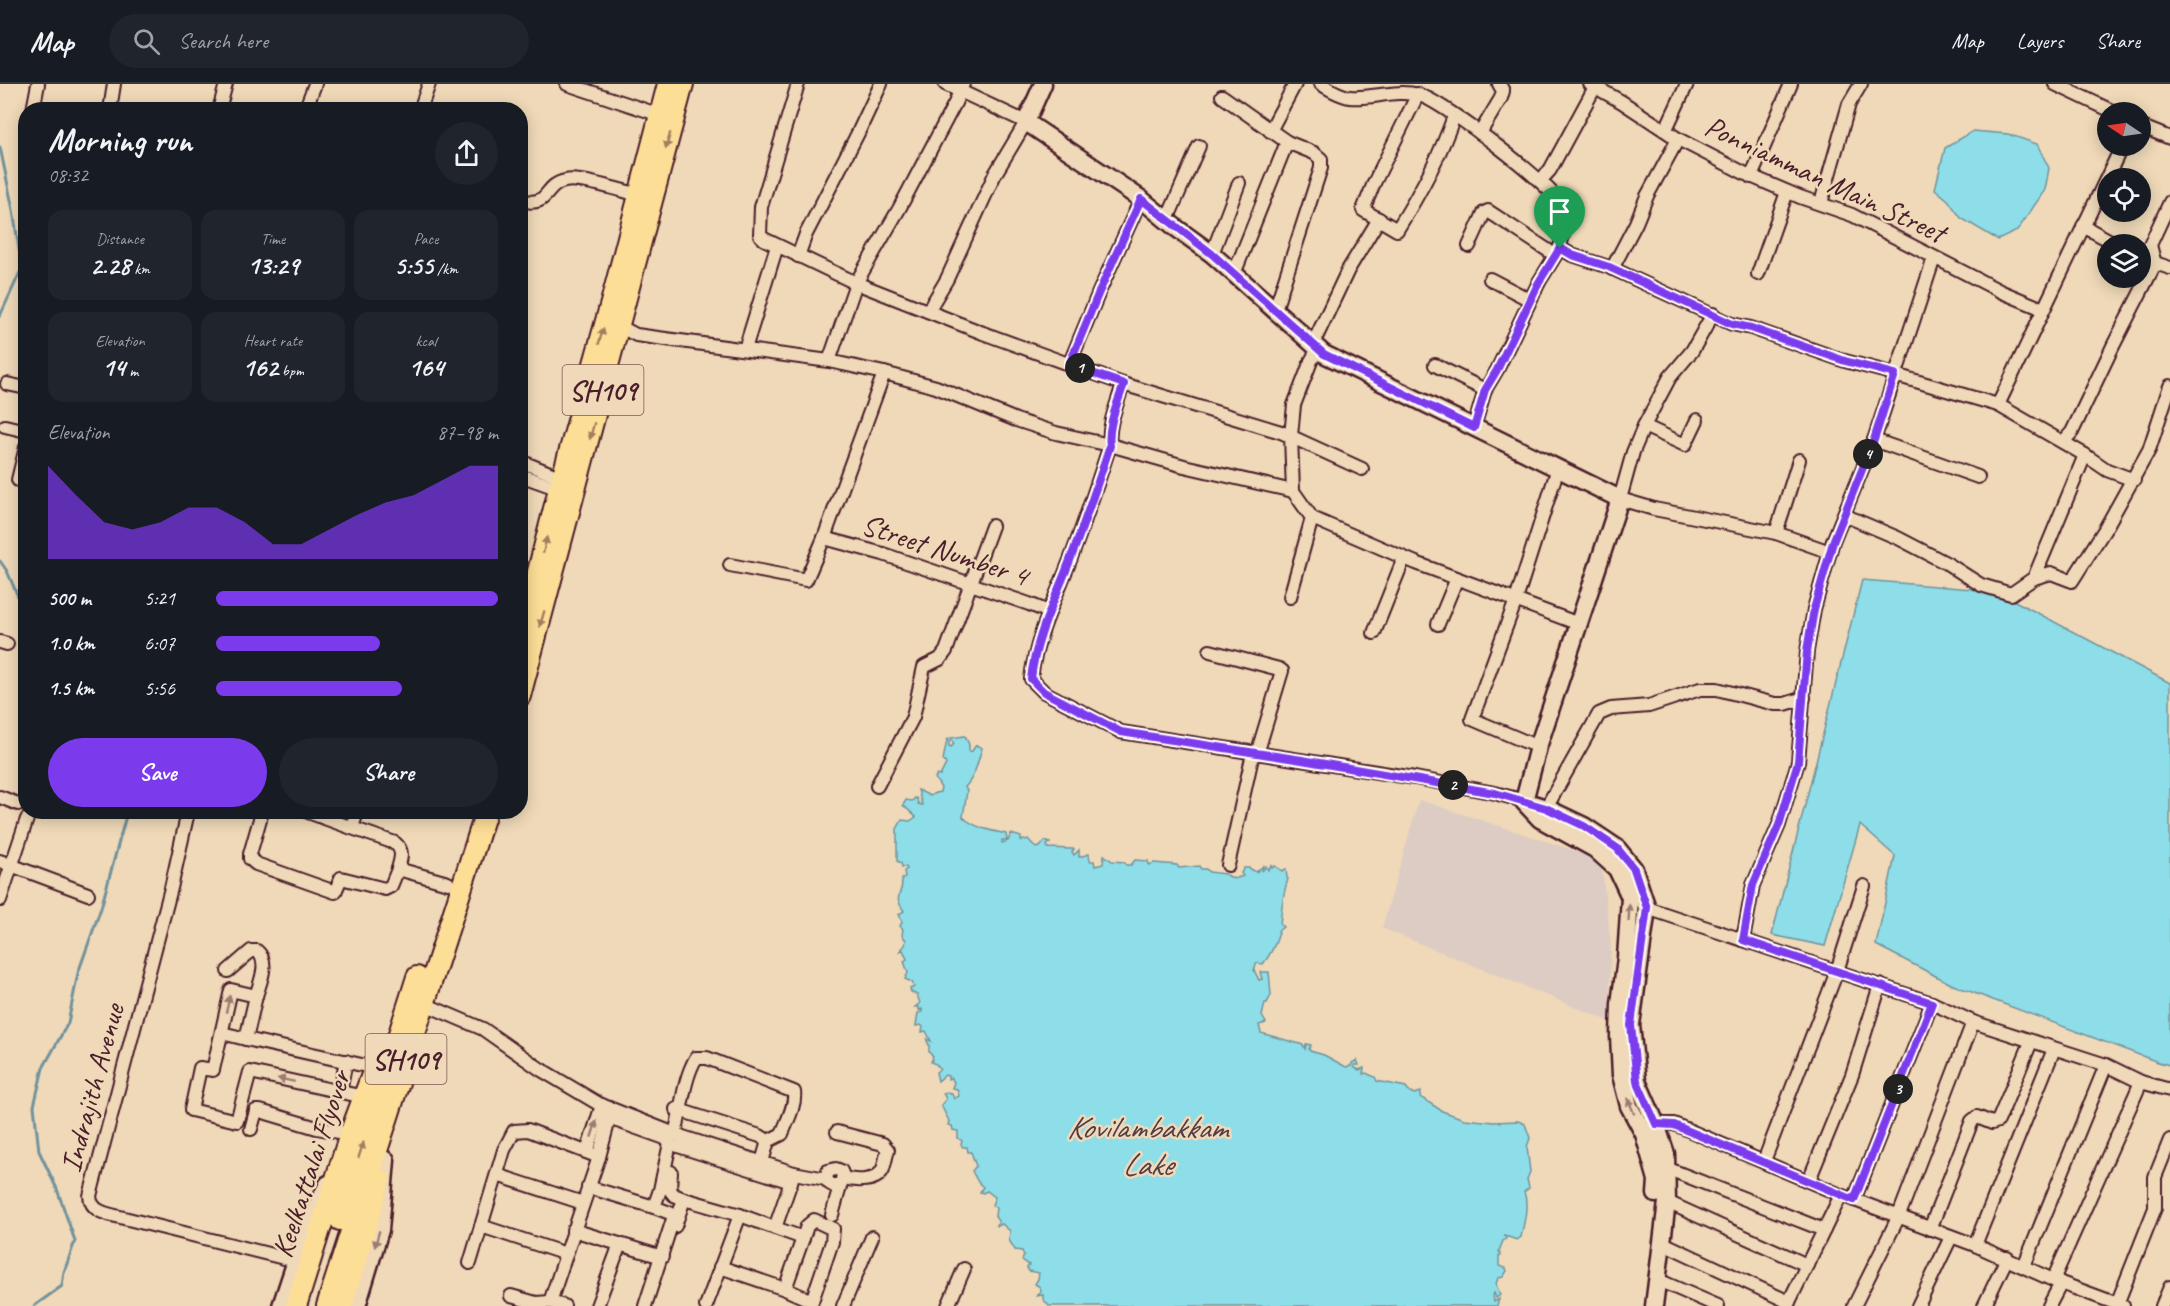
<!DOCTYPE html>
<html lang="en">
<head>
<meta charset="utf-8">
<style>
	:root { --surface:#171b24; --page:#20242c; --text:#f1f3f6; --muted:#9ea1a6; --line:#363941; --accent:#7c3aed }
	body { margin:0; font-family:Caveat,sans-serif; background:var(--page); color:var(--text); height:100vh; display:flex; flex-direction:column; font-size:22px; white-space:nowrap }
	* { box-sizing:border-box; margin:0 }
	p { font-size:20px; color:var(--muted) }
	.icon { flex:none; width:33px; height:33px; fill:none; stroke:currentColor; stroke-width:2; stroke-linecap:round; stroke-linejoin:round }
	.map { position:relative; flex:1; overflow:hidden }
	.side { position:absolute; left:18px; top:18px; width:510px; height:717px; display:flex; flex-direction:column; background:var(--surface); border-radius:24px; box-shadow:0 3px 15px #0003 }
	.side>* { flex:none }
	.needle { width:39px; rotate:283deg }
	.tools { position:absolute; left:2097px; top:18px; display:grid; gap:12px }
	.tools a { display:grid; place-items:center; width:54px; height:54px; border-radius:50%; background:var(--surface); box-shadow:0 3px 15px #0003; font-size:30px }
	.pin { position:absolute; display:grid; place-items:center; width:51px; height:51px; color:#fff; margin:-62px -26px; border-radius:50% 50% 50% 0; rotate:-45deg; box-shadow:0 0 6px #0007 }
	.pin .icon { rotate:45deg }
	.km { position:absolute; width:30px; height:30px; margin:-15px; border-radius:50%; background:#222; color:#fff; font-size:16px; line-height:30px; text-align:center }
	.round { display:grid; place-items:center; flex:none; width:63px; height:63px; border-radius:32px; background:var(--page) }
	.overview { display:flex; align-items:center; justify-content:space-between; height:102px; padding:0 30px }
	h1 { font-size:33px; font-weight:700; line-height:45px }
	.figures { display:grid; grid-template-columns:repeat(3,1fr); gap:9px; height:102px; padding:6px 30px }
	.figures div { display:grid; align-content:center; border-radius:15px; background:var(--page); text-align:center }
	.figures b { font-size:26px; font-weight:700 }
	.figures small { font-size:16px; font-weight:400 }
	.figures p { font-size:16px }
	.chart { height:168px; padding:12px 30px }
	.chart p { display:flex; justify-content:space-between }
	.chart svg { width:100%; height:108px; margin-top:6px; fill:var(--accent); opacity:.7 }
	.button { display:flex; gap:12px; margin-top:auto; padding:12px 30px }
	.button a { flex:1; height:69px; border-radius:36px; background:var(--accent); color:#fff; font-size:24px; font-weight:700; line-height:69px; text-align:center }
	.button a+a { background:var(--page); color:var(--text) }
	ul { padding:0 30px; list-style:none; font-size:20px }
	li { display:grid; grid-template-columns:96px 72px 1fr; align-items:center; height:45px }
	li i { height:15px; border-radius:8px; background:var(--accent) }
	header { display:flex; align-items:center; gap:36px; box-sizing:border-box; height:84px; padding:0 30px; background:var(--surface); border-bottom:2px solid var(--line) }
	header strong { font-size:28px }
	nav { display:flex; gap:33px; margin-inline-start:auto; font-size:21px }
	.search { width:420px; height:54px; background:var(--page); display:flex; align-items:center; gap:15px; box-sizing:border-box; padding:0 21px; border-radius:33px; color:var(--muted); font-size:22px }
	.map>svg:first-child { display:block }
	.built { fill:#ddccc3 }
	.water { fill:#8ddee8; stroke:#72929c; stroke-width:1.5 }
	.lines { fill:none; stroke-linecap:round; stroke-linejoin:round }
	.stream { stroke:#72929c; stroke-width:3 }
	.street-casing { stroke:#4a1f2b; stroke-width:16 }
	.secondary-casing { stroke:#4a1f2b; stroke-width:21 }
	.primary-casing { stroke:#4a1f2b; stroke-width:24 }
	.street { stroke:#efd9b8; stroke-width:12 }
	.secondary { stroke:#efd9b8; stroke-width:16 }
	.primary { stroke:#fdde96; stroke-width:20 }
	.oneway { fill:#a47e60 }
	.oneway2 { fill:#9c7c72 }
	.route-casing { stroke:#fff; stroke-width:12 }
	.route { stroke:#7c3aed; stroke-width:8 }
	.labels { text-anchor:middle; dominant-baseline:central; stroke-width:5; stroke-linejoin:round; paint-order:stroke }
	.shield { fill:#efd9b8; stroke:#7c5755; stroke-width:1.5 }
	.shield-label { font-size:28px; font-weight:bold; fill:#4a1f2b }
	.street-label { font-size:30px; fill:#4a1f2b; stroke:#efd9b8 }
	.water-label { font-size:32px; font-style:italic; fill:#543c47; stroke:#efd9b8 }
</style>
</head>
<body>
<header>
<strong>Map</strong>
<div class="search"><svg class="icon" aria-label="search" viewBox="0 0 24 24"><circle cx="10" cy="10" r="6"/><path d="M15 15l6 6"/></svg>Search here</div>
<nav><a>Map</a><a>Layers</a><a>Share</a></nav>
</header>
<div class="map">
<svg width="2170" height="1222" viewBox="0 0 2170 1222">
	<rect width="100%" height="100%" fill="#efd9b8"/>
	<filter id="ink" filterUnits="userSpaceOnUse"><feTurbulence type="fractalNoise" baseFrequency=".0167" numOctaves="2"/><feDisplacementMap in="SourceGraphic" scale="12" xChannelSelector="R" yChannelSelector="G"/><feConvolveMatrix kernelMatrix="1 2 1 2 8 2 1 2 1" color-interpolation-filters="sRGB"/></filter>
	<g filter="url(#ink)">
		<path class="built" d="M1419,716L1601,775L1611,861L1609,937L1382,844Z"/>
		<g class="water">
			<path d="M1973,47L2008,50L2037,60L2049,84L2045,106L2017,147L1998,156L1961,134L1948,116L1935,105L1945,64Z"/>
			<path d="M1862,496L1996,507L2170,599V981L2158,978L1953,901L1876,861L1895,772L1860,741L1825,862L1772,851Z"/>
			<path d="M964,652L966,653L969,661V668L972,667L976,661L982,664C978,677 975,693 965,703L967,707L963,733C975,744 989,746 1006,750L1007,756H1002V759L1008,757L1011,750L1021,753V757L1028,755L1036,764L1040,763L1045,757L1050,759L1047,761L1048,764L1072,765H1074L1072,768L1074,771L1079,766V773L1089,770L1090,777H1094L1095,782L1103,780L1104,771L1112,777L1124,778L1126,781H1131L1135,776L1148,777L1149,781L1154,779L1177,781L1179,784L1199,782L1201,785H1206L1209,788L1225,790L1234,795L1243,792L1241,789L1244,784H1249L1256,788L1263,782L1262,787L1266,782L1268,786L1271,781L1272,784L1275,782L1282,787L1286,785L1287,794L1288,795C1282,812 1282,824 1280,840L1283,843L1278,847L1279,849C1275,862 1271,870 1263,880L1257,879L1254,886L1259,896L1262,895L1260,888H1269L1271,911L1267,919H1265L1262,932L1266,939L1259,941L1261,949L1303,961L1305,965L1306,960L1311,961L1309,965L1310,967L1324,971L1346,983L1351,982L1352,979L1357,976L1359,981H1354V983L1359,986L1364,984L1363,990L1366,989L1375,993L1377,997L1406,1003L1408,1007L1414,1010L1421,1008L1420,1013L1442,1027L1464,1035L1494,1038L1518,1037L1525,1040L1530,1054L1527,1063L1530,1088L1527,1095L1529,1104L1524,1108C1529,1121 1524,1139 1521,1153L1517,1156L1505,1152L1506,1155L1503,1157L1499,1167L1501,1172H1499V1182L1506,1184L1507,1187L1503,1193L1498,1194L1496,1200L1500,1211L1496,1214L1494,1209L1493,1211L1494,1218L1499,1215L1497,1222H1049L1043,1215V1211L1037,1212L1041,1208L1040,1203L1035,1200L1038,1195L1039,1189L1029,1187L1027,1184L1029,1181L1022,1176L1024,1172L1022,1167L1015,1166L1009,1156L1010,1147L1002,1140L998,1142L996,1141L999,1139L995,1132L996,1124L992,1121L995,1113L987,1107L983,1109L980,1108L983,1103L978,1098L972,1087L976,1082L971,1068H968L967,1063H963L961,1061L962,1057L958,1054V1047L953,1046L952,1042L948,1041L949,1037L941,1021L946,1015L943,1009L948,1008L952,1010L954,1015L959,1012L957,1005L952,1004L954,998L951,994L948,995V992L945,991L938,997L936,988L940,985L936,980L931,978L933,973L929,968V961L927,957V955L931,957L926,947L922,948L923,943L921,941L916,942L918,929L922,928V925L919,926V923H915L920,919L917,911L911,908L910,905L914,903L912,898L905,895L908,889L904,877L907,875L903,866L900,867L905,861L906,856L902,851L903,845L900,842L902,838L899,830L904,827C892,809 903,814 902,795L905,793L904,787L907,785L906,783H902L901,779L897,777V745L902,736L910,737L916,733L903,721L906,716L912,717L915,714L917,715L918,720L922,721L918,706L930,712L935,709L940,708L941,704L935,694L937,691L940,692L946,680L943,676L947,656L949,655V662L951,663L954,660L951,654Z"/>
		</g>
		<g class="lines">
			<g class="stream">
				<path d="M0,63L13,126L22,184L0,232"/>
				<path d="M0,477L7,487L26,531"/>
				<path d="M34,1222L62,1202L64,1188L75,1157L57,1105L39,1067L34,1022L43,984L68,939L78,889L101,824L127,728"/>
			</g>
			<g class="street-casing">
				<g id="street">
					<path d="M567,0L660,31"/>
					<path d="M798,0L761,123L760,151L764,155L856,199L983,249L1123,300L1281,348L1362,385"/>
					<path d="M1321,0C1329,5 1341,12 1350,13C1372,15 1395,5 1419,11C1441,16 1562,107 1565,127C1567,138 1562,153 1560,164L1572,171L1609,183L1732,240L1751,244L1845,277L1895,290"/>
					<path d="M1590,0L1622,18L1678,55L1746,90L1800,113L1852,131L2002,208L2043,225"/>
					<path d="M2055,0L2114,28"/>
					<path d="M1418,10L1374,99L1363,126L1397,146C1420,109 1440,73 1454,32"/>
					<path d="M1222,12L1287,58L1234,190"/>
					<path d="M33,26L38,0"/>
					<path d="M110,26L114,0"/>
					<path d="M219,26L226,0"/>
					<path d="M305,26L315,0"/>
					<path d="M420,26L429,0"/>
					<path d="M2140,42L2170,54"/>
					<path d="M1666,45L1687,0"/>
					<path d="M1270,47L1295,0"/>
					<path d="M1480,49L1501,14L1503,7L1499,0"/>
					<path d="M1751,93L1791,0"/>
					<path d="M1540,97L1550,86L1595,3"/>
					<path d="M520,116C551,124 542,102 565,97C580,93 622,107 639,111"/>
					<path d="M1821,119L1849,20L1861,0"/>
					<path d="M1167,136L1199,62"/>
					<path d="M2083,142L2116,160"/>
					<path d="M1469,162L1484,129L1488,127L1555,171"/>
					<path d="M1212,170L1239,99"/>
					<path d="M798,172L806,150L858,49L881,0"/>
					<path d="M2140,174L2170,184"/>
					<path d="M1612,185L1636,139L1647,112L1678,55"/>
					<path d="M1758,190L1787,108"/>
					<path d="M1490,195L1530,216"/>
					<path d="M1275,226L1321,84V75L1314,69L1287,58"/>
					<path d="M928,227L947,195L995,90L1026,38L945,0"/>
					<path d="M1713,230L1692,267L1670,293L1644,342L1633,368L1620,415L1654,425L1776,449L1830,468"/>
					<path d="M619,242L636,251L829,277L884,289L936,303L1016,336L1056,349L1110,361L1184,382L1293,407"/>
					<path d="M1313,260L1348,186L1379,135"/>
					<path d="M745,265L777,162"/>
					<path d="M1318,265L1311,277L1294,321L1291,352L1293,407L1312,434L1416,479L1579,540"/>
					<path d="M829,277L856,199L899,125L955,19L963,0"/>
					<path d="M1069,281L1099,208L1141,115"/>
					<path d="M1435,281L1485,306"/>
					<path d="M1894,294L1902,293L1998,321L2085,371"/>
					<path d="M7,300L26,304"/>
					<path d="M1123,300C1118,318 1107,342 1110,361C1096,404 1082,447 1065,489C1051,524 1035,558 1031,595L1044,608L1121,648L1415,694L1495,709L1524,717"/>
					<path d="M1998,321L2122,62"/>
					<path d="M5,342L26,347"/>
					<path d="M1644,342L1685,361L1697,336"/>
					<path d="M1474,343L1485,306L1497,286L1539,198L1560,164"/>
					<path d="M1874,356L1978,393"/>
					<path d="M2063,358L2072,348L2113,262L2155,180L2150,161L2170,118"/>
					<path d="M520,377L562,394"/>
					<path d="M520,391L559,405"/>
					<path d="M18,396L26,363"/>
					<path d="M1844,431L1898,454L1948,480L1981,501L2011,510L2034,494L2085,371L2107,386L2134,396"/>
					<path d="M1776,449L1799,376"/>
					<path d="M824,454L883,470L1029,520L1049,528"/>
					<path d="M730,481L806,496L824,454L884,289"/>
					<path d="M2034,494L2051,489L2072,497L2105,445L2149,366L2170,302"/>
					<path d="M1290,513L1312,434"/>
					<path d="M1438,540L1457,494"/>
					<path d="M1374,549L1404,474"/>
					<path d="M0,558L7,560"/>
					<path d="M1210,567L1279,585L1282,587L1257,670"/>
					<path d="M1538,663L1472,635L1516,516L1558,384"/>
					<path d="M877,702L913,633L924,583L940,575L946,567L992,442"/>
					<path d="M0,713L18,720"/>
					<path d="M1546,724L1599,630L1611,625L1649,622L1700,605H1717L1775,620H1785L1804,614"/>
					<path d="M188,728L171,804L90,1112C91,1129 109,1130 124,1134L296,1177"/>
					<path d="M262,728L250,770V775L256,780L335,808L341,794L385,805L391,802L398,785L448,799"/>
					<path d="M308,728L352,744"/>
					<path d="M357,728L352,744L395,759C404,767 401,774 398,785"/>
					<path d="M0,777L88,810"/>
					<path d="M1228,781L1253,669"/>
					<path d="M0,816L27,735"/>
					<path d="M1647,824L1743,856L1753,801L1779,741L1798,678L1807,567L1814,525L1833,457L1874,356L1934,174"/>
					<path d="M1743,856L1932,919L1973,938L2106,981L2141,998L2170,1006"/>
					<path d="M228,887L251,867H257C270,878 260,898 256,912"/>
					<path d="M420,918L483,945L540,985L599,1020L680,1052L794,1089L826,1095"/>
					<path d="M222,949L246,955"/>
					<path d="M340,1008L346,977"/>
					<path d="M364,1013L250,988L237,1037L191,1026L200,984L213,986L231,906L256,912L246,955L375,984"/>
					<path d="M676,1025L760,1052L768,1057L762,1078"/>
					<path d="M609,1034L665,1054L670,1059L660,1106L654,1123L670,1129L674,1132L645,1222"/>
					<path d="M1649,1043L1656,1040H1674L1841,1111L1975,1161L2053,1196L2123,1222"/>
					<path d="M251,1045L256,1027H260L317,1044L350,1050"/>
					<path d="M837,1048L883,1060L888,1066C886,1072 885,1079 883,1085C877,1099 855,1097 843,1094"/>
					<path d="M675,1050C682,1025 683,996 696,974H707L794,1008C796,1021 787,1037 782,1050L768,1057"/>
					<path d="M678,1062L791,1098"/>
					<path d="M587,1068L602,1021"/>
					<path d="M1764,1077L1837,887L1864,802"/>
					<path d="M1666,1084L1824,1146"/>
					<path d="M671,1088L670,1106L674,1111L684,1115L675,1142"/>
					<path d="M497,1091L583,1119"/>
					<path d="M1809,1096L1852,991L1880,901"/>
					<path d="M588,1103L654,1123"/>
					<path d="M684,1115L740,1131L775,1144"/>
					<path d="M1854,1116L1932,919"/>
					<path d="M1667,1118L1807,1181"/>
					<path d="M832,1131L843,1092L841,1087L836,1085L828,1087L826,1095L829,1099L834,1102L840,1100"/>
					<path d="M481,1142L566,1170"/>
					<path d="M1930,1145L1972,1037L1977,1033L1992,1039L1998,1037L2031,958"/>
					<path d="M573,1146L662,1173"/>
					<path d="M1663,1159L1789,1218"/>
					<path d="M1975,1161L2054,965"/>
					<path d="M470,1179L504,1066L514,1047L528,1046L599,1073"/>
					<path d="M2024,1182L2106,981"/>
					<path d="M720,1183L785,1205L803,1154L775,1144L794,1089"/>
					<path d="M1658,1196L1718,1222"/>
					<path d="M2053,1196L2141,998"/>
					<path d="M785,1205L812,1217L832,1158L833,1145L814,1136L807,1142L803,1154"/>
					<path d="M511,1212L536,1219L550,1218L564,1222"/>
					<path d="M550,1218L599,1073L611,1028"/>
					<path d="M2117,1220L2155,1124V1093L2170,1056"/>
					<path d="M597,1222L620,1160"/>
					<path d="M706,1222L740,1131"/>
					<path d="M843,1222L872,1153"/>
					<path d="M948,1222L964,1185"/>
					<path d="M1787,1222L1841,1111"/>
					<path d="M1854,1222L1898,1134L1973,938"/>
					<path d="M1918,1222L1951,1153"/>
					<path d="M1984,1222L2007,1174"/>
					<path d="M2049,1222L2061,1199"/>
					<path d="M2162,1222L2170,1203"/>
				</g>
			</g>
			<g class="secondary-casing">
				<g id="secondary">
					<path d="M1043,0L1026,38L1141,115L1175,143L1212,170L1324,270L1620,415L1538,663L1524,717"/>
					<path d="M1524,717L1546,724L1584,742L1617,764L1634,785L1647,824L1631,941L1637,997L1656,1040L1666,1070L1667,1118L1654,1222"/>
					<path d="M1524,718L1540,735L1595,765L1617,785L1630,813L1626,874L1620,920L1619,952L1621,991L1629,1022L1644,1050L1657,1096L1656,1110"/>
					<path d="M281,1222L310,1135L328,1100"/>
					<path d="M357,1222L380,1146L386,1076"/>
				</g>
			</g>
			<g class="primary-casing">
				<g id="primary">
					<path d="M520,558L559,405L611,219L668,0"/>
					<path d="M520,612L683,0"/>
					<path d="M340,1136L417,893"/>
					<path d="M296,1222L350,1050L376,980"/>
					<path d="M327,1222L486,728"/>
					<path d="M342,1222L380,1095"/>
				</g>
			</g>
			<use href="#street" class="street"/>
			<use href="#secondary" class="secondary"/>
			<use href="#primary" class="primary"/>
		</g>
		<defs><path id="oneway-solid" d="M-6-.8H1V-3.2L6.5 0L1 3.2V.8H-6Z" transform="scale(1.5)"/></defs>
		<g class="oneway">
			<use href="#oneway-solid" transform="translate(668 57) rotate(105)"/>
			<use href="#oneway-solid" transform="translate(601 252) rotate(-74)"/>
			<use href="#oneway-solid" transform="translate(592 347) rotate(105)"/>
			<use href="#oneway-solid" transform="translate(545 461) rotate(-77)"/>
			<use href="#oneway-solid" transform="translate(542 535) rotate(106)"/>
			<use href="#oneway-solid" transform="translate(361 1066) rotate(-72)"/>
		</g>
		<g class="oneway2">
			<use href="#oneway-solid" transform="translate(1629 829) rotate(-87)"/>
			<use href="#oneway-solid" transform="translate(228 920) rotate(-77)"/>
			<use href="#oneway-solid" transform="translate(286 996) rotate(-168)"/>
			<use href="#oneway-solid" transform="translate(1631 1022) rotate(-112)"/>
			<use href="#oneway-solid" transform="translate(594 1045) rotate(-72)"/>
			<use href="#oneway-solid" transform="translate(377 1155) rotate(106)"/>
		</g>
	</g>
	<g class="lines" filter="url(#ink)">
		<g class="route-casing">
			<path id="route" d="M1141,115L1212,170L1324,270L1474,344L1485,306L1497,286L1539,198L1560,164L1572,171L1609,183L1732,240L1751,244L1845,277L1895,290L1874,356L1833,458L1814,525L1807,567L1798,678L1779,741L1753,801L1743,856L1932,919L1854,1116L1674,1041L1656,1040L1637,997L1631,941L1647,824L1634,785L1617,764L1584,742L1546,724L1495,709L1302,676L1121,648L1044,608L1031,595C1035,557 1051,524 1065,489C1082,447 1096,404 1110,362C1107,342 1118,318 1124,300L1069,281L1099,208Z"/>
		</g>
		<use href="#route" class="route"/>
	</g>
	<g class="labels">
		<g class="shield">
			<rect x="562.5" y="281" width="81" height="50" rx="4.5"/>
			<rect x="365.5" y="950" width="81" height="50" rx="4.5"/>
		</g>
		<g class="shield-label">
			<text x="603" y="306">SH109</text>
			<text x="406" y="975">SH109</text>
		</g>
		<g class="street-label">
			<text transform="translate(1825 95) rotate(25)">Ponniamman Main Street</text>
			<text transform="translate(945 466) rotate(18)">Street Number 4</text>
			<text transform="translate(92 1004) rotate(-75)">Indrajith Avenue</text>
			<text transform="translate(311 1080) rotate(-72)">Keelkattalai Flyover</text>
		</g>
		<g class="water-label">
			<text x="1147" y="1043">Kovilambakkam<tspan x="1147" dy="37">Lake</tspan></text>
		</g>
	</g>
</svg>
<div class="tools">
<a><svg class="needle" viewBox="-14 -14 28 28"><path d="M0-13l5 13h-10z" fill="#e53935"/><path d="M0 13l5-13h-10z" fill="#9ea1a6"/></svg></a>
<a><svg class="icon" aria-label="locate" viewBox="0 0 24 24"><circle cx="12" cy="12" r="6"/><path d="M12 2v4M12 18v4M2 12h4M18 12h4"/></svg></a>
<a><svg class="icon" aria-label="layers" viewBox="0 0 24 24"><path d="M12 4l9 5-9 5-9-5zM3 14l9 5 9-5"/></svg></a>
</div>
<div class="pin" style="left:1560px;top:164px;background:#1e9e55"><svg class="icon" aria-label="arrive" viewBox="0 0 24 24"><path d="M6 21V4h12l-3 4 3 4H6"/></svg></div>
<b class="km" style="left:1080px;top:284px">1</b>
<b class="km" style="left:1453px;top:701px">2</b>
<b class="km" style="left:1898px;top:1005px">3</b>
<b class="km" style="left:1868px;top:370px">4</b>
<section class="side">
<div class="overview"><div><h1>Morning run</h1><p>08:32</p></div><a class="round"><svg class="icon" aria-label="share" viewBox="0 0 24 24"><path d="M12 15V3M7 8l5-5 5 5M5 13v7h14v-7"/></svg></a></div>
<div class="figures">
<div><p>Distance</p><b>2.28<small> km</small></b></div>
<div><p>Time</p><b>13:29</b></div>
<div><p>Pace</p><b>5:55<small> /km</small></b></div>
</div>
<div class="figures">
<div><p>Elevation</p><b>14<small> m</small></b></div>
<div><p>Heart rate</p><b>162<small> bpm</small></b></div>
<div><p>kcal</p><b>164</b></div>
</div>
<div class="chart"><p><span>Elevation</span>87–98 m</p>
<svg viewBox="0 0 160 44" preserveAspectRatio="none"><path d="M0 44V6L10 18L20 29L30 32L40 29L50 23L60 23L70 29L80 38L90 38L100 32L110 26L120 21L130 18L140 12L150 6L160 6V44z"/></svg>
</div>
<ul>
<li><b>500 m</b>5:21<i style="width:100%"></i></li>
<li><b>1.0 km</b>6:07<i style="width:58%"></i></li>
<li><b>1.5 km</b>5:56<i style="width:66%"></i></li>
</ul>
<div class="button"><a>Save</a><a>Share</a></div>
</section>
</div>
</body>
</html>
